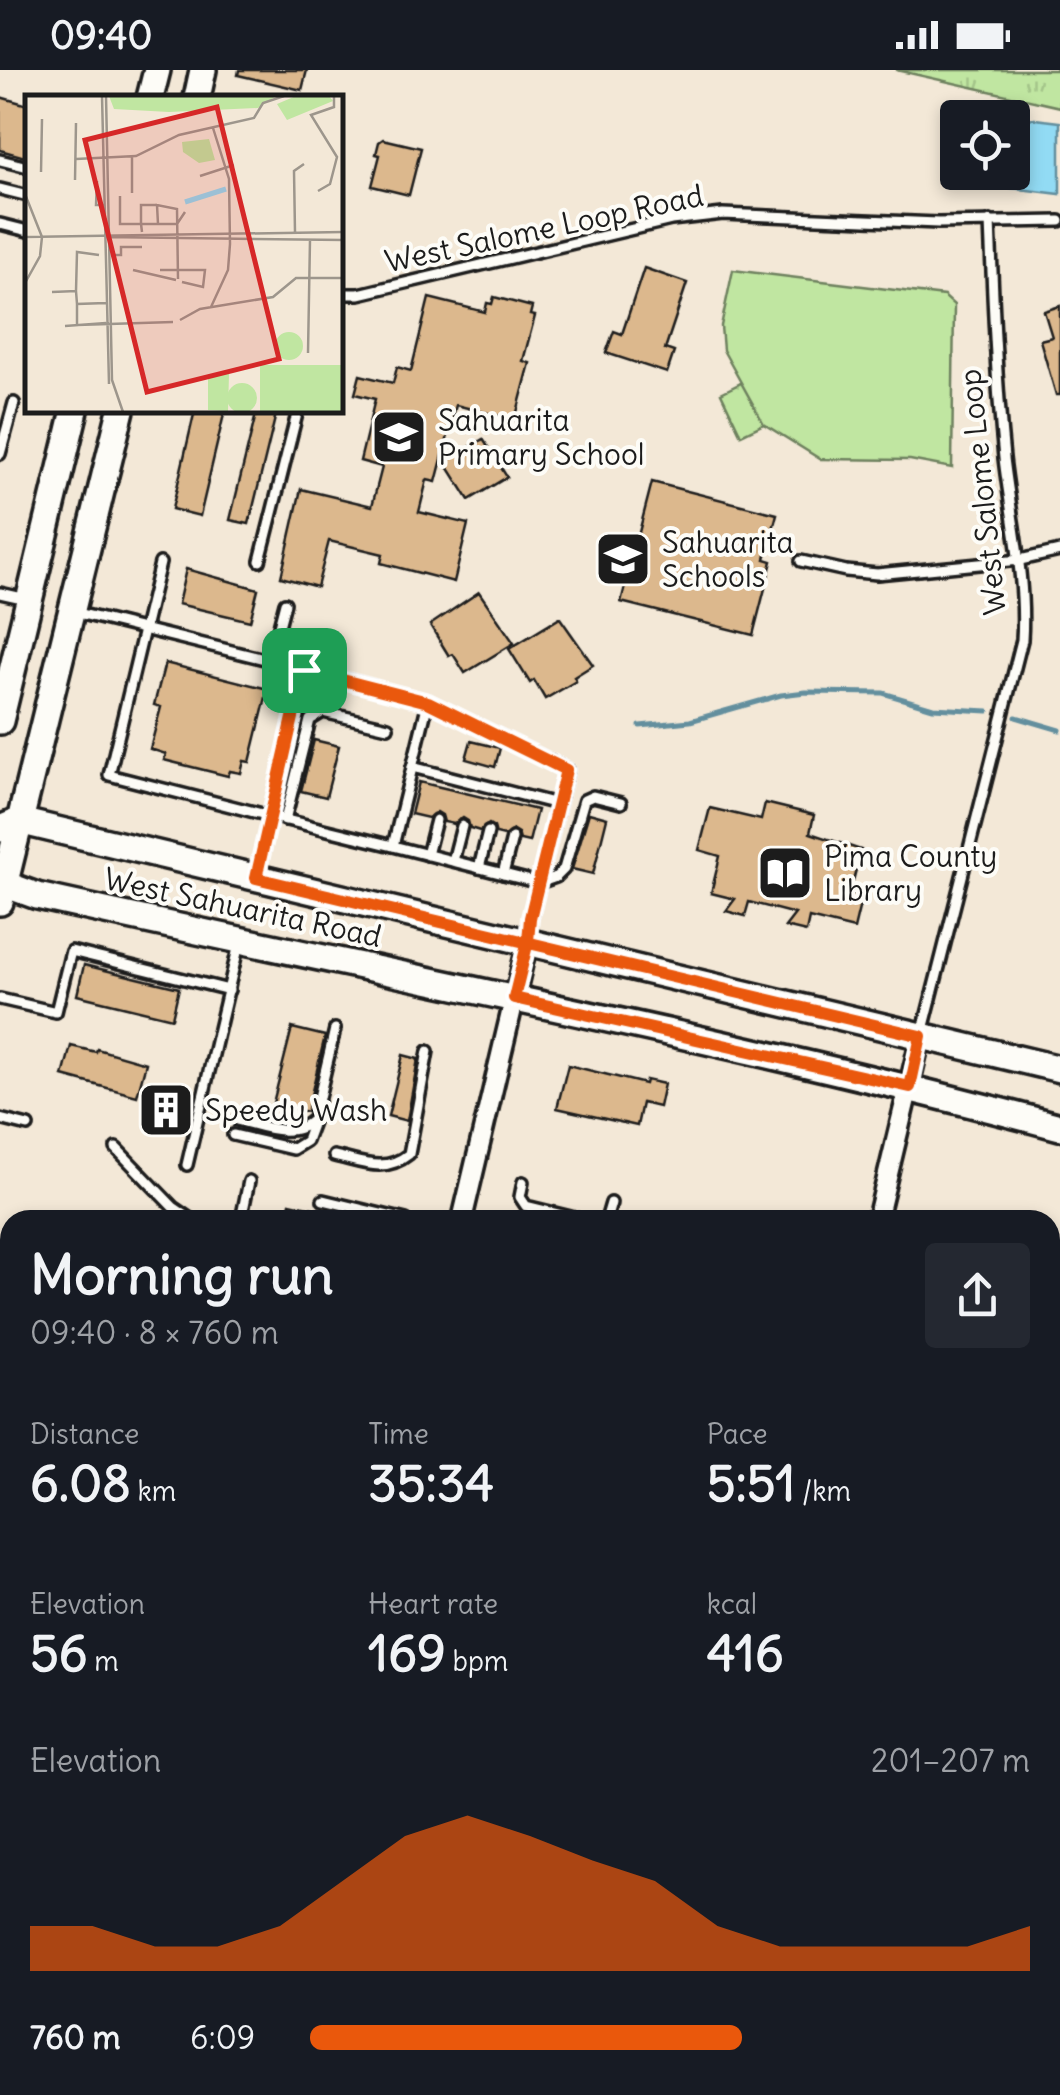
<!DOCTYPE html>
<html lang="en">
<head>
<meta charset="utf-8">
<style>
	:root { --surface:#171b24; --page:#242831; --text:#f1f3f6; --muted:#9ea1a6; --accent:#ea580c }
	body { margin:0; font-family:Delius,sans-serif; background:var(--page); color:var(--text); height:100vh; display:flex; flex-direction:column; font-size:38px; white-space:nowrap }
	* { box-sizing:border-box; margin:0 }
	p { font-size:32px; color:var(--muted) }
	.icon { flex:none; width:55px; height:55px; fill:none; stroke:currentColor; stroke-width:2; stroke-linecap:round; stroke-linejoin:round }
	.map { position:relative; flex:1; overflow:hidden }
	.details { position:absolute; left:0px; top:1140px; width:1060px; height:885px; display:flex; flex-direction:column; background:var(--surface); border-radius:30px 30px 0 0; box-shadow:0 5px 15px #0003 }
	.details>* { flex:none }
	.buttons { position:absolute; left:940px; top:30px; display:grid; gap:20px }
	.buttons a { display:grid; place-items:center; width:90px; height:90px; border-radius:10px; background:var(--surface); box-shadow:0 5px 15px #0003; font-size:50px }
	.pin { position:absolute; display:grid; place-items:center; width:85px; height:85px; color:#fff; margin:-42px; border-radius:20px; box-shadow:0 5px 15px #0006 }
	.round { display:grid; place-items:center; flex:none; width:105px; height:105px; border-radius:10px; background:var(--page) }
	.head { display:flex; align-items:center; justify-content:space-between; height:170px; padding:0 30px }
	h1 { font-size:55px; font-weight:700; line-height:75px }
	.figures { display:grid; grid-template-columns:repeat(3,1fr); gap:15px; height:170px; padding:10px 30px }
	.figures div { display:grid; align-content:center }
	.figures b { font-size:50px; font-weight:700 }
	.figures small { font-size:28px; font-weight:400 }
	.figures p { font-size:28px }
	.chart { height:280px; padding:20px 30px }
	.chart p { display:flex; justify-content:space-between }
	.chart svg { width:100%; height:180px; margin-top:10px; fill:var(--accent); opacity:.7 }
	ul { padding:0 30px; list-style:none; font-size:32px }
	li { display:grid; grid-template-columns:160px 120px 1fr; align-items:center; height:75px }
	li i { height:25px; border-radius:12px; background:var(--accent) }
	.status { display:flex; justify-content:space-between; align-items:center; height:70px; padding:0 50px; background:var(--surface); direction:ltr }
	.status svg { height:28px; fill:currentColor }
	.map>svg:first-child { display:block }
	.grass { fill:url(#grass-tufts); stroke:#6e815e; stroke-width:2.5 }
	.garden { fill:#c0e6a1; stroke:#6e815e; stroke-width:2.5 }
	.water { fill:#92dbf4; stroke:#638f9e; stroke-width:2.5 }
	.lines { fill:none; stroke-linecap:round; stroke-linejoin:round }
	.stream { stroke:#638f9e; stroke-width:5 }
	.building { fill:#dcb88d; stroke:#1c1c1c; stroke-width:2.5 }
	.lane-casing { stroke:#1c1c1c; stroke-width:16 }
	.street-casing { stroke:#1c1c1c; stroke-width:25 }
	.secondary-casing { stroke:#1c1c1c; stroke-width:32 }
	.lane { stroke:#fdfcf7; stroke-width:9 }
	.street { stroke:#fdfcf7; stroke-width:18 }
	.secondary { stroke:#fdfcf7; stroke-width:25 }
	.route-casing { stroke:#fff; stroke-width:20 }
	.route { stroke:#ea580c; stroke-width:12 }
	.labels { text-anchor:middle; dominant-baseline:central; stroke-width:8; stroke-linejoin:round; paint-order:stroke }
	.street-label { font-size:30px; fill:#1c1c1c; stroke:#fdfcf7 }
	.poi-label { font-size:30px; fill:#1c1c1c; stroke:#fdfcf7; text-anchor:start }
	.inset-river { fill:none; stroke:#92dbf4; stroke-width:5 }
	.inset-road { fill:none; stroke:#9d968c; stroke-width:2.5 }
	.view { fill:#d62828; fill-opacity:0.15; stroke:#d62828; stroke-width:5 }
	.inset-edge { fill:none; stroke:#1c1c1c; stroke-width:5 }
</style>
</head>
<body>
<div class="status"><b>09:40</b><svg viewBox="0 0 49 12"><path d="M0 12V9h3v3zM5 12V6h3v6zM10 12V3h3v9zM15 12V0h3v12zM26 1h20v11H26zM47 4h2v5h-2z"/></svg></div>
<div class="map">
<svg width="1060" height="2025" viewBox="0 0 1060 2025">
	<defs>
		<pattern id="grass-tufts" width="24" height="20" patternUnits="userSpaceOnUse" patternTransform="scale(2.5)"><rect width="24" height="20" fill="#c0e6a1"/><path d="M3 7l-1-3M5 7V3M7 7l1-3M15 17l-1-3M17 17v-4M19 17l1-3" fill="none" stroke="#a4c58a"/></pattern>
	</defs>
	<rect width="100%" height="100%" fill="#f3e8d7"/>
	<filter id="ink" filterUnits="userSpaceOnUse"><feTurbulence type="fractalNoise" baseFrequency=".01" numOctaves="2"/><feDisplacementMap in="SourceGraphic" scale="20" xChannelSelector="R" yChannelSelector="G"/><feConvolveMatrix kernelMatrix="1 2 1 2 8 2 1 2 1" color-interpolation-filters="sRGB"/></filter>
	<g filter="url(#ink)">
		<g class="grass">
			<path d="M896,0H1060V37Z"/>
			<path d="M743,312L764,354L741,365L721,323Z"/>
			<path d="M1050,1719L1060,1724V1790L1050,1826Z"/>
			<path d="M493,2015H542L581,2025H490Z"/>
		</g>
		<g class="garden">
			<path d="M733,200L944,226L954,235L952,398L910,390L820,389L764,354L723,280L721,256Z"/>
			<path d="M1060,1840V1958L1050,1942V1846Z"/>
			<path d="M680,2015H812L817,2025H677Z"/>
		</g>
		<path class="water" d="M1011,46L1060,52V124L1002,117L1004,103L1012,102Z"/>
		<g class="lines">
			<g class="stream">
				<path d="M1016,647L1060,660"/>
				<path d="M640,656L690,651L781,625L806,622L883,623L933,638L988,641"/>
			</g>
		</g>
		<g class="building">
			<path d="M239,0H307L302,20L238,5Z"/>
			<path d="M0,27L28,35L25,87L0,80Z"/>
			<path d="M383,69L421,78L409,125L372,116L380,85L376,84L379,72Z"/>
			<path d="M644,198L687,213L665,279L674,282L667,303L606,283L614,261L622,264Z"/>
			<path d="M494,227L532,237L530,245L535,246L523,291L530,293L515,350L456,335L436,412L427,410L419,442L468,454L454,512L381,493L383,484L329,471L317,517L281,507L301,419L372,436L382,397L360,391L375,329L355,324L360,305L393,313L397,297L411,301L429,228L485,242L487,233L492,234Z"/>
			<path d="M1060,236V325H1056L1040,270L1052,267L1044,241Z"/>
			<path d="M195,340H225L200,446L172,439Z"/>
			<path d="M257,340L276,344L249,454L230,450Z"/>
			<path d="M483,369L507,407L469,430L445,392Z"/>
			<path d="M652,412L777,444L765,489L772,491L753,565L621,532Z"/>
			<path d="M186,499L258,519L250,551L178,534Z"/>
			<path d="M479,522L514,573L465,603L453,584L449,586L430,555Z"/>
			<path d="M560,548L593,595L574,607L576,611L545,629L534,610L530,613L509,579Z"/>
			<path d="M165,593L268,619L250,692L244,691L241,703L230,701L228,706L164,690L166,684L150,679L161,637L154,635Z"/>
			<path d="M314,670L339,676L326,727L301,721Z"/>
			<path d="M471,671L500,678L495,697L466,689Z"/>
			<path d="M419,712L537,740L529,772L520,770L518,763L513,760L504,766L496,764L494,757L489,754L480,761L470,758L468,751L463,748L454,754L444,752L442,745L437,742L428,748L411,744Z"/>
			<path d="M765,733L814,745L810,763L861,780L850,823L862,826L854,859L809,848L806,862L785,857L795,844L749,832L745,846L726,841L735,829L711,823L720,786L699,780L710,738L761,750Z"/>
			<path d="M589,743L607,748L593,804L572,799Z"/>
			<path d="M84,895L179,918L172,948L77,925Z"/>
			<path d="M292,958L325,966L307,1042L273,1033Z"/>
			<path d="M71,976L96,982L97,979L146,993L137,1026L63,1006Z"/>
			<path d="M403,985L418,989L407,1051L388,1046Z"/>
			<path d="M568,995L645,1014L646,1010L664,1014L659,1037L642,1033L637,1056L557,1038Z"/>
			<path d="M150,1028L185,1037L182,1052L146,1043Z"/>
			<path d="M290,1133L317,1139L314,1150H286Z"/>
		</g>
		<g class="lines">
			<g class="lane-casing">
				<g id="lane">
					<path d="M0,90L28,97"/>
					<path d="M0,119L28,126"/>
					<path d="M0,154L28,161"/>
					<path d="M340,224H359L671,150L723,144L938,153L1060,151"/>
					<path d="M0,384L14,333"/>
					<path d="M260,491L298,340"/>
					<path d="M801,491L846,501L877,504L1020,490L1060,481"/>
					<path d="M160,493L109,705L270,746L305,599L428,632"/>
					<path d="M0,523L27,529"/>
					<path d="M74,542L305,599"/>
					<path d="M270,591L285,533"/>
					<path d="M412,697L557,734"/>
					<path d="M285,750L310,650L323,642L388,657"/>
					<path d="M393,776L539,813L556,807L564,799L584,730L593,726L621,733"/>
					<path d="M427,785L436,750"/>
					<path d="M453,791L462,756"/>
					<path d="M479,798L488,762"/>
					<path d="M503,804L512,768"/>
					<path d="M257,805L270,746L393,776L428,632L567,700L530,848L528,869"/>
					<path d="M0,929L56,942L71,881L229,920"/>
					<path d="M922,964L1022,570C1026,508 1011,449 1004,388C996,309 993,230 990,151"/>
					<path d="M0,1049L28,1056"/>
					<path d="M237,1050C262,1056 293,1070 314,1049L335,959"/>
					<path d="M233,1065L293,1079L306,1071L313,1052"/>
					<path d="M116,1078L173,1137L192,1150"/>
					<path d="M334,1086C362,1092 384,1104 409,1084L428,981"/>
					<path d="M187,1095L239,874"/>
					<path d="M523,1112L520,1127L526,1136L583,1150"/>
					<path d="M323,1130L406,1150"/>
					<path d="M241,1150L249,1111"/>
					<path d="M606,1150L611,1133"/>
				</g>
			</g>
			<g class="street-casing">
				<g id="street">
					<path d="M462,1150L528,871"/>
					<path d="M877,1150L921,966"/>
					<path d="M0,1475L10,1478"/>
					<path d="M1050,1539L1060,1540"/>
				</g>
			</g>
			<g class="secondary-casing">
				<g id="secondary">
					<path d="M150,28L157,0"/>
					<path d="M197,28L203,0"/>
					<path d="M0,651L75,340"/>
					<path d="M0,759L19,751L1060,999"/>
					<path d="M0,809L4,814L37,826C378,902 722,967 1060,1057"/>
					<path d="M0,832L121,340"/>
				</g>
			</g>
			<use href="#lane" class="lane"/>
			<use href="#street" class="street"/>
			<use href="#secondary" class="secondary"/>
		</g>
	</g>
	<g class="lines" filter="url(#ink)">
		<g class="route-casing">
			<path id="route" d="M304,600L428,632L566,700L530,848L528,871L514,928L910,1017L921,966L256,808L304,600"/>
		</g>
		<use href="#route" class="route"/>
	</g>
	<defs>
		<g id="school-square" transform="scale(2.875)"><rect x="-9" y="-9" width="18" height="18" rx="4" fill="#1c1c1c" stroke="#fdfcf7"/><path d="M0-5L7-2L0 1L-7-2ZM-4 1L0 2.5L4 1V4Q0 6-4 4Z" fill="#fff"/></g>
		<g id="library-square" transform="scale(2.875)"><rect x="-9" y="-9" width="18" height="18" rx="4" fill="#1c1c1c" stroke="#fdfcf7"/><path d="M-6-4Q-3-5.5-.7-3.5V5Q-3 3-6 4ZM6-4Q3-5.5 .7-3.5V5Q3 3 6 4Z" fill="#fff"/></g>
		<g id="building-square" transform="scale(2.875)"><rect x="-9" y="-9" width="18" height="18" rx="4" fill="#1c1c1c" stroke="#fdfcf7"/><path d="M-4-6H4V6H1V3H-1V6H-4ZM-2.5-4.3h1.7v1.8h-1.7ZM.8-4.3h1.7v1.8H.8ZM-2.5-1h1.7V.8h-1.7ZM.8-1h1.7V.8H.8Z" fill="#fff"/></g>
	</defs>
	<g fill-rule="evenodd">
		<use href="#school-square" x="399" y="367"/>
		<use href="#school-square" x="623" y="489"/>
		<use href="#library-square" x="785" y="803"/>
		<use href="#building-square" x="166" y="1040"/>
	</g>
	<g class="labels">
		<g class="street-label">
			<text transform="translate(544 158) rotate(-12)">West Salome Loop Road</text>
			<text transform="translate(982 422) rotate(-96)">West Salome Loop</text>
			<text transform="translate(243 837) rotate(12)">West Sahuarita Road</text>
		</g>
		<g class="poi-label">
			<text x="438" y="350">Sahuarita<tspan x="438" dy="34">Primary School</tspan></text>
			<text x="662" y="472">Sahuarita<tspan x="662" dy="34">Schools</tspan></text>
			<text x="824" y="786">Pima County<tspan x="824" dy="34">Library</tspan></text>
			<text x="205" y="1040">Speedy Wash</text>
		</g>
	</g>
	<g transform="translate(25 25)">
		<rect width="318" height="318" fill="#f3e8d7"/>
		<path d="M84,1H251L233,13L144,17L89,14ZM235,270H317V317H235ZM183,279H204L203,316L183,315Z" fill="#c0e6a1"/>
		<path d="M271,1H304L308,6L262,25L252,9ZM184,44L190,65L174,68L158,57L157,47ZM250 251a14 14 0 1 1 28 0a14 14 0 1 1-28 0ZM202 303a15 15 0 1 1 30 0a15 15 0 1 1-30 0Z" fill="#c0e6a1"/>
		<path class="inset-river" d="M160,107L201,94"/>
		<path class="inset-road" d="M77,1L84,289M81,1L87,285L98,317M107,62V98M51,64L111,61L154,40L229,23L238,8L259,1M16,77L17,24M175,81L209,70M50,85L51,28M72,86L71,110H80M293,96L305,89L312,62L286,20L309,12V1M0,99L17,142L15,161L0,188M95,101V129H116V110H132M133,129H152L160,117M117,137L116,129H133L132,110L152,114L153,184M270,137L269,76L279,69M0,142L318,137M80,142L318,145M86,160H96V152H117M108,175L151,185M135,175H180L178,192L157,187M51,196L52,157L74,160M27,197L51,196L52,209M186,212L203,175L205,149L204,84L188,33M155,225L175,214L248,202L271,183H318M52,230L148,227M52,230V209L81,208M40,231L81,228M283,258L285,145"/>
		<path class="view" d="M192,12L254,264L122,297L60,45Z"/>
		<rect width="318" height="318" class="inset-edge"/>
	</g>
</svg>
<div class="buttons">
<a><svg class="icon" aria-label="locate" viewBox="0 0 24 24"><circle cx="12" cy="12" r="6"/><path d="M12 2v4M12 18v4M2 12h4M18 12h4"/></svg></a>
</div>
<div class="pin" style="left:304px;top:600px;background:#1e9e55"><svg class="icon" aria-label="arrive" viewBox="0 0 24 24"><path d="M6 21V4h12l-3 4 3 4H6"/></svg></div>
<section class="details">
<div class="head"><div><h1>Morning run</h1><p>09:40 · 8 × 760 m</p></div><a class="round"><svg class="icon" aria-label="share" viewBox="0 0 24 24"><path d="M12 15V3M7 8l5-5 5 5M5 13v7h14v-7"/></svg></a></div>
<div class="figures">
<div><p>Distance</p><b>6.08<small> km</small></b></div>
<div><p>Time</p><b>35:34</b></div>
<div><p>Pace</p><b>5:51<small> /km</small></b></div>
</div>
<div class="figures">
<div><p>Elevation</p><b>56<small> m</small></b></div>
<div><p>Heart rate</p><b>169<small> bpm</small></b></div>
<div><p>kcal</p><b>416</b></div>
</div>
<div class="chart"><p><span>Elevation</span>201–207 m</p>
<svg viewBox="0 0 160 44" preserveAspectRatio="none"><path d="M0 44V33L10 33L20 38L30 38L40 33L50 22L60 11L70 6L80 11L90 17L100 22L110 33L120 38L130 38L140 38L150 38L160 33V44z"/></svg>
</div>
<ul>
<li><b>760 m</b>6:09<i style="width:60%"></i></li>
</ul>
</section>
</div>
</body>
</html>
